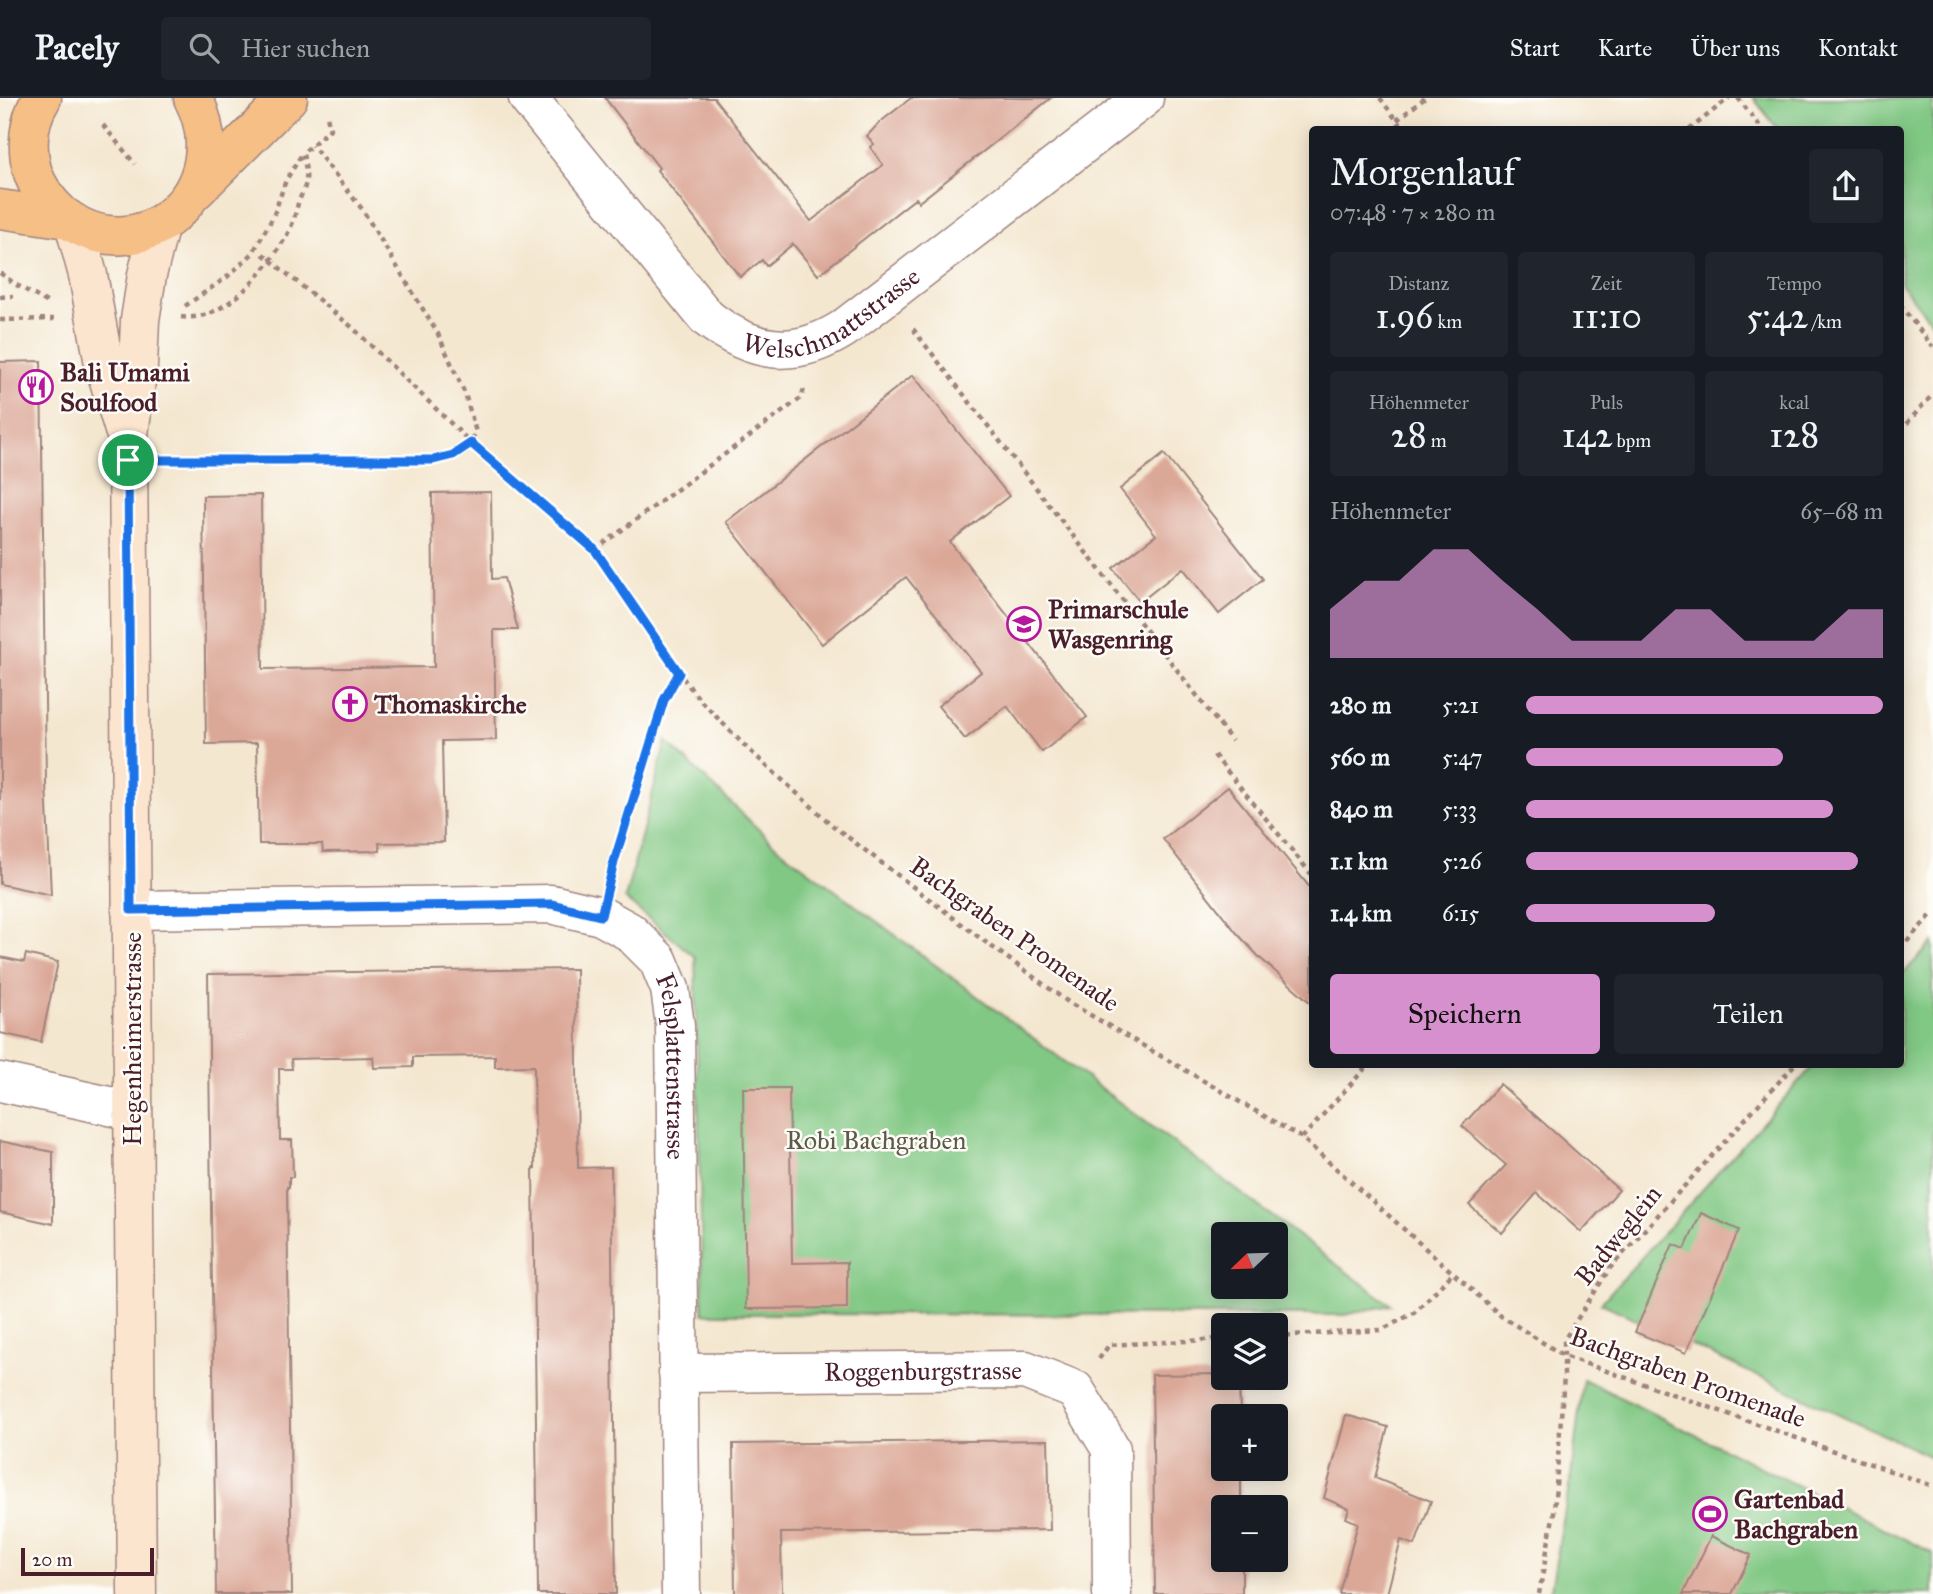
<!DOCTYPE html>
<html lang="de">
<head>
<meta charset="utf-8">
<style>
	:root { --surface:#171b24; --page:#20242c; --text:#f1f3f6; --muted:#9ea1a6; --line:#363941; --accent:#d690ce }
	body { margin:0; font-family:"IM FELL Great Primer",serif; background:var(--page); color:var(--text); height:100vh; display:flex; flex-direction:column; font-size:26px; white-space:nowrap }
	* { box-sizing:border-box; margin:0 }
	p { font-size:23px; color:var(--muted) }
	.icon { flex:none; width:38px; height:38px; fill:none; stroke:currentColor; stroke-width:2; stroke-linecap:round; stroke-linejoin:round }
	.map { position:relative; flex:1; overflow:hidden }
	.sheet { position:absolute; left:1309px; top:28px; width:595px; height:942px; display:flex; flex-direction:column; background:var(--surface); border-radius:7px; box-shadow:0 4px 18px #0003 }
	.sheet>* { flex:none }
	.needle { width:46px; rotate:247deg }
	.fabs { position:absolute; left:1211px; top:1124px; display:grid; gap:14px }
	.fabs a { display:grid; place-items:center; width:77px; height:77px; border-radius:7px; background:var(--surface); box-shadow:0 4px 18px #0003; font-size:35px }
	.scale { position:absolute; left:21px; bottom:18px; width:133px; box-sizing:border-box; padding-left:7px; border:4px solid #4a1f2b; border-top:0; font-size:19px; line-height:24px; white-space:nowrap; color:#4a1f2b; -webkit-text-stroke:5px #fdfcf7; paint-order:stroke }
	.pin { position:absolute; display:grid; place-items:center; width:60px; height:60px; color:#fff; margin:-30px; border:4px solid #fff; border-radius:50%; box-shadow:0 2px 7px #0007 }
	.round { display:grid; place-items:center; flex:none; width:74px; height:74px; border-radius:7px; background:var(--page) }
	.overview { display:flex; align-items:center; justify-content:space-between; height:119px; padding:0 21px }
	h1 { font-size:38px; font-weight:600; line-height:52px }
	.metrics { display:grid; grid-template-columns:repeat(3,1fr); gap:10px; height:119px; padding:7px 21px }
	.metrics div { display:grid; align-content:center; border-radius:7px; background:var(--page); text-align:center }
	.metrics b { font-size:35px; font-weight:600 }
	.metrics small { font-size:19px; font-weight:400 }
	.metrics p { font-size:19px }
	.chart { height:196px; padding:14px 21px }
	.chart p { display:flex; justify-content:space-between }
	.chart svg { width:100%; height:126px; margin-top:7px; fill:var(--accent); opacity:.7 }
	.action { display:flex; gap:14px; margin-top:auto; padding:14px 21px }
	.action a { flex:1; height:80px; border-radius:7px; background:var(--accent); color:#111; font-size:28px; font-weight:600; line-height:80px; text-align:center }
	.action a+a { background:var(--page); color:var(--text) }
	ul { padding:0 21px; list-style:none; font-size:23px }
	li { display:grid; grid-template-columns:112px 84px 1fr; align-items:center; height:52px }
	li i { height:18px; border-radius:9px; background:var(--accent) }
	header { display:flex; align-items:center; gap:42px; box-sizing:border-box; height:98px; padding:0 35px; background:var(--surface); border-bottom:2px solid var(--line) }
	header strong { font-size:33px }
	nav { display:flex; gap:38px; margin-inline-start:auto; font-size:24px }
	.search { width:490px; height:63px; background:var(--page); display:flex; align-items:center; gap:18px; box-sizing:border-box; padding:0 24px; border-radius:7px; color:var(--muted); font-size:26px }
	.map>svg:first-child { display:block }
	.green { fill:#81c884; stroke:#667458; stroke-width:2; fill-rule:evenodd }
	.building { fill:#dba898 }
	.lines { fill:none; stroke-linecap:round; stroke-linejoin:round }
	.street-casing { stroke:#9f837e; stroke-width:41 }
	.secondary-casing { stroke:#9f837e; stroke-width:41 }
	.primary-casing { stroke:#9f837e; stroke-width:41 }
	.path { stroke:#9f837e; stroke-width:4.5; stroke-dasharray:5 5; stroke-linecap:butt }
	.street { stroke:#fff; stroke-width:38 }
	.secondary { stroke:#fbe5cf; stroke-width:38 }
	.primary { stroke:#f5bf86; stroke-width:38 }
	.route-casing { stroke:#fff; stroke-width:14 }
	.route { stroke:#1a73e8; stroke-width:9 }
	.labels { text-anchor:middle; dominant-baseline:central; stroke-width:5; stroke-linejoin:round; paint-order:stroke }
	.street-label { font-size:26px; fill:#4a1f2b; stroke:#fdfcf7 }
	.poi-label { font-size:26px; font-weight:bold; fill:#4a1f2b; stroke:#fdfcf7; text-anchor:start }
	.park-label { font-size:26px; fill:#5d5a4a; stroke:#fdfcf7 }
</style>
</head>
<body>
<header>
<strong>Pacely</strong>
<div class="search"><svg class="icon" aria-label="search" viewBox="0 0 24 24"><circle cx="10" cy="10" r="6"/><path d="M15 15l6 6"/></svg>Hier suchen</div>
<nav><a>Start</a><a>Karte</a><a>Über uns</a><a>Kontakt</a></nav>
</header>
<div class="map">
<svg width="1933" height="1496" viewBox="0 0 1933 1496">
	<rect width="100%" height="100%" fill="#fdfcf7"/>
	<filter id="ink" filterUnits="userSpaceOnUse"><feTurbulence type="fractalNoise" baseFrequency=".0143" numOctaves="2"/><feDisplacementMap in="SourceGraphic" scale="14" xChannelSelector="R" yChannelSelector="G"/><feConvolveMatrix kernelMatrix="1 2 1 2 8 2 1 2 1" color-interpolation-filters="sRGB"/></filter>
	<filter id="wash" filterUnits="userSpaceOnUse"><feTurbulence type="fractalNoise" baseFrequency=".00686" numOctaves="4" result="noise"/><feDisplacementMap in="SourceGraphic" scale="28" xChannelSelector="R" yChannelSelector="G"/><feGaussianBlur stdDeviation="1.57" result="paint"/><feColorMatrix in="noise" values="0 0 0 0 0 0 0 0 0 0 0 0 0 0 0 0 0 1.4 0 .05"/><feComposite in="paint" operator="in"/></filter>
	<g filter="url(#wash)">
		<rect width="100%" height="100%" fill="#f4e7d0"/>
		<g class="green">
			<path d="M1753,0H1933V226L1901,186L1900,32L1778,31Z"/>
			<path d="M666,643L777,749L1391,1207L1344,1217L703,1216L695,859L625,801ZM1223,1136H1276V1188H1223Z"/>
			<path d="M1933,844V1360L1601,1205L1815,966H1900L1901,878Z"/>
			<path d="M1583,1281L1933,1455V1496H1550L1571,1378Z"/>
		</g>
		<g id="blocks">
			<g class="building">
				<path d="M605,0H714L811,123L883,67L870,49L874,46L867,38L879,25L911,0H1051L919,104L916,100L818,177L793,146L766,168L762,162L740,179L657,72L659,70Z"/>
				<path d="M41,263L46,685L51,797L0,786V264Z"/>
				<path d="M913,277L1009,398L950,444L1087,619L1042,654L1007,608L965,641L938,608L981,574L906,479L822,546L726,424Z"/>
				<path d="M1164,356L1263,481L1219,516L1183,470L1140,504L1113,470L1156,437L1120,391Z"/>
				<path d="M491,394L492,481L504,480L518,532H494L496,642L442,643L444,744L379,745L380,753L323,754L322,746H259L257,645L206,646L203,398L261,397L263,571L434,569L432,395Z"/>
				<path d="M1228,689L1312,792V906L1260,860L1236,834L1163,741Z"/>
				<path d="M26,856L58,864L41,944L0,935V859L24,864Z"/>
				<path d="M576,871L578,1070L611,1069L616,1496H538L533,1070H535L534,968L495,969V958L413,959V969L374,970L373,959L291,961L292,971H279L280,1042H292L293,1079H289V1089H287L292,1496H216L208,876Z"/>
				<path d="M1500,986L1619,1092L1581,1134L1537,1095L1502,1135L1469,1107L1506,1067L1462,1028Z"/>
				<path d="M743,990H789L792,1165L847,1164V1210L746,1211Z"/>
				<path d="M0,1043L53,1054V1126L0,1114Z"/>
				<path d="M1701,1115L1739,1132L1686,1255L1635,1234L1673,1146L1685,1151Z"/>
				<path d="M1223,1276V1279H1239L1240,1318H1223V1370H1241V1409H1223V1461H1242V1496H1155L1152,1277Z"/>
				<path d="M1346,1317L1388,1329L1375,1380L1431,1403L1415,1447L1401,1442L1387,1496H1339L1358,1425L1346,1420L1349,1411L1324,1400Z"/>
				<path d="M1048,1342L1050,1432L781,1435L782,1496H735L733,1346Z"/>
				<path d="M1711,1438L1751,1457L1732,1496H1683Z"/>
			</g>
		</g>
	</g>
	<g filter="url(#ink)">
		<use href="#blocks" fill-opacity="0" stroke="#9f837e" stroke-width="2"/>
		<g class="lines">
			<g class="street-casing">
				<g id="street">
					<path id="s1" d="M528,0L707,220C752,255 794,262 843,231L1144,0"/>
					<path id="s2" d="M131,812L551,806L601,818L630,834L658,862L670,891L675,927L681,1496"/>
					<path d="M0,984L132,1013"/>
					<path id="s3" d="M678,1275L1025,1272L1075,1292L1111,1351L1112,1496"/>
				</g>
			</g>
			<g class="secondary-casing">
				<g id="secondary">
					<path d="M74,125L88,177L104,266L124,332"/>
					<path d="M137,1496L128,344L138,268L140,222L147,177L160,126"/>
				</g>
			</g>
			<g class="primary-casing">
				<g id="primary">
					<path d="M42,0C28,22 26,48 32,72C37,89 48,104 61,116C138,179 240,92 193,0"/>
					<path d="M196,92L288,0"/>
					<path d="M0,111L68,121"/>
				</g>
			</g>
			<g class="path">
				<path d="M1380,0L1404,32"/>
				<path d="M1738,0L1763,32"/>
				<path d="M1397,22L1425,0"/>
				<path d="M103,27L135,66"/>
				<path d="M1689,32L1729,0"/>
				<path d="M263,156L353,230L471,345L595,452L679,575L700,602L746,649L832,727L984,843L1068,904L1302,1040L1501,1218L1564,1258L1933,1388"/>
				<path d="M0,175L15,186L50,206"/>
				<path d="M0,199L13,198"/>
				<path d="M1900,207L1933,249"/>
				<path d="M185,208L227,179L252,156L273,119L286,82L302,56"/>
				<path d="M181,219C226,225 270,169 289,133C294,124 296,112 299,102C302,96 306,88 306,82C307,74 304,63 303,55L330,31L327,18"/>
				<path d="M0,222L54,221"/>
				<path d="M913,231L1232,643"/>
				<path d="M1900,333L1933,296"/>
				<path d="M168,362H433C452,357 467,352 476,334L465,296L438,236L362,111L312,47"/>
				<path d="M595,452L801,300L804,291"/>
				<path d="M1214,657L1312,777"/>
				<path d="M611,780L664,602L679,575"/>
				<path d="M1900,851L1933,815"/>
				<path d="M1302,1040L1369,966"/>
				<path d="M1276,1238L1381,1232L1414,1215L1453,1175"/>
				<path d="M1099,1261L1109,1247L1223,1241"/>
				<path d="M1539,1496L1554,1414L1564,1278V1242L1610,1170L1795,966"/>
			</g>
			<use href="#street" class="street"/>
			<use href="#secondary" class="secondary"/>
			<use href="#primary" class="primary"/>
		</g>
	</g>
	<g class="lines" filter="url(#ink)">
		<g class="route-casing">
			<path id="route" d="M471,345L595,452L679,575L664,602L614,764L601,818L551,806L131,812L128,362H433L453,357Z"/>
		</g>
		<use href="#route" class="route"/>
	</g>
	<defs>
		<g id="restaurant-ring" transform="scale(1.75)"><circle r="9.5" fill="#fdfcf7" stroke="#b5179e" stroke-width="1.5"/><path d="M-5-6h1v4h1v-4h1v4h1v-4h1v5L-1.5 .5V6h-2V.5L-5-1ZM5-6V6H3V1.5H1.5Q1.5-4 5-6Z" fill="#b5179e"/></g>
		<g id="school-ring" transform="scale(1.75)"><circle r="9.5" fill="#fdfcf7" stroke="#b5179e" stroke-width="1.5"/><path d="M0-5L7-2L0 1L-7-2ZM-4 1L0 2.5L4 1V4Q0 6-4 4Z" fill="#b5179e"/></g>
		<g id="church-ring" transform="scale(1.75)"><circle r="9.5" fill="#fdfcf7" stroke="#b5179e" stroke-width="1.5"/><path d="M-1.2-6h2.4v3.5h3.3v2.4h-3.3V6h-2.4V-.1h-3.3v-2.4h3.3Z" fill="#b5179e"/></g>
		<g id="stadium-ring" transform="scale(1.75)"><circle r="9.5" fill="#fdfcf7" stroke="#b5179e" stroke-width="1.5"/><path d="M0-5a6.5 5 0 1 0 0 10a6.5 5 0 1 0 0-10ZM-3.5-1.8h7v3.6h-7Z" fill="#b5179e"/></g>
	</defs>
	<g fill-rule="evenodd">
		<use href="#restaurant-ring" x="36" y="289"/>
		<use href="#school-ring" x="1024" y="526"/>
		<use href="#church-ring" x="350" y="606"/>
		<use href="#stadium-ring" x="1710" y="1416"/>
	</g>
	<g class="labels">
		<g class="street-label">
			<text stroke="none"><textPath href="#s1" startOffset="425">Welschmattstrasse</textPath></text>
			<text transform="translate(1015 836) rotate(35)">Bachgraben Promenade</text>
			<text transform="translate(132 941) rotate(-90)">Hegenheimerstrasse</text>
			<text stroke="none"><textPath href="#s2" startOffset="653">Felsplattenstrasse</textPath></text>
			<text transform="translate(1618 1137) rotate(-51)">Badweglein</text>
			<text stroke="none"><textPath href="#s3" startOffset="245">Roggenburgstrasse</textPath></text>
			<text transform="translate(1688 1279) rotate(20)">Bachgraben Promenade</text>
		</g>
		<g class="poi-label">
			<text x="60" y="274">Bali Umami<tspan x="60" dy="30">Soulfood</tspan></text>
			<text x="1048" y="511">Primarschule<tspan x="1048" dy="30">Wasgenring</tspan></text>
			<text x="374" y="606">Thomaskirche</text>
			<text x="1734" y="1401">Gartenbad<tspan x="1734" dy="30">Bachgraben</tspan></text>
		</g>
		<g class="park-label">
			<text x="876" y="1042">Robi Bachgraben</text>
		</g>
	</g>
</svg>
<div class="fabs">
<a><svg class="needle" viewBox="-14 -14 28 28"><path d="M0-13l5 13h-10z" fill="#e53935"/><path d="M0 13l5-13h-10z" fill="#9ea1a6"/></svg></a>
<a><svg class="icon" aria-label="layers" viewBox="0 0 24 24"><path d="M12 4l9 5-9 5-9-5zM3 14l9 5 9-5"/></svg></a>
<a>+</a>
<a>−</a>
</div>
<div class="scale">20 m</div>
<div class="pin" style="left:128px;top:362px;background:#1e9e55"><svg class="icon" aria-label="arrive" viewBox="0 0 24 24"><path d="M6 21V4h12l-3 4 3 4H6"/></svg></div>
<section class="sheet">
<div class="overview"><div><h1>Morgenlauf</h1><p>07:48 · 7 × 280 m</p></div><a class="round"><svg class="icon" aria-label="share" viewBox="0 0 24 24"><path d="M12 15V3M7 8l5-5 5 5M5 13v7h14v-7"/></svg></a></div>
<div class="metrics">
<div><p>Distanz</p><b>1.96<small> km</small></b></div>
<div><p>Zeit</p><b>11:10</b></div>
<div><p>Tempo</p><b>5:42<small> /km</small></b></div>
</div>
<div class="metrics">
<div><p>Höhenmeter</p><b>28<small> m</small></b></div>
<div><p>Puls</p><b>142<small> bpm</small></b></div>
<div><p>kcal</p><b>128</b></div>
</div>
<div class="chart"><p><span>Höhenmeter</span>65–68 m</p>
<svg viewBox="0 0 160 44" preserveAspectRatio="none"><path d="M0 44V27L10 17L20 17L30 6L40 6L50 17L60 27L70 38L80 38L90 38L100 27L110 27L120 38L130 38L140 38L150 27L160 27V44z"/></svg>
</div>
<ul>
<li><b>280 m</b>5:21<i style="width:100%"></i></li>
<li><b>560 m</b>5:47<i style="width:72%"></i></li>
<li><b>840 m</b>5:33<i style="width:86%"></i></li>
<li><b>1.1 km</b>5:26<i style="width:93%"></i></li>
<li><b>1.4 km</b>6:15<i style="width:53%"></i></li>
</ul>
<div class="action"><a>Speichern</a><a>Teilen</a></div>
</section>
</div>
</body>
</html>
